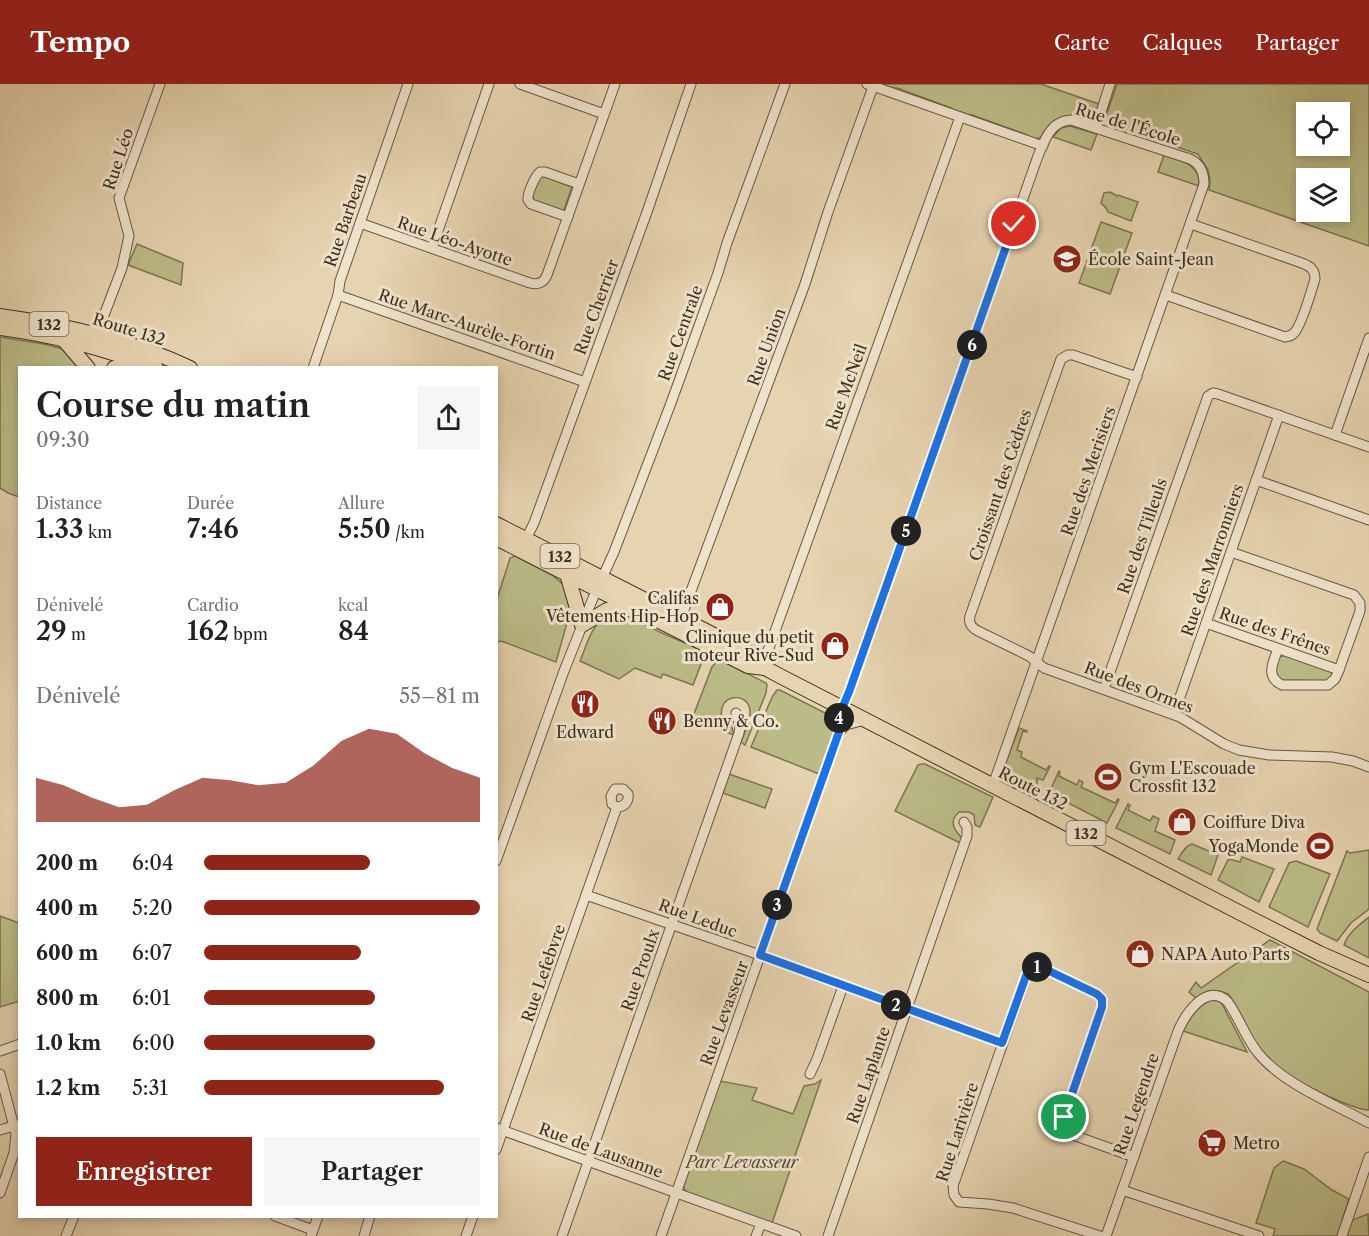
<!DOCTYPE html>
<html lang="fr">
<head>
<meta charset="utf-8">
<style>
	:root { --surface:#fff; --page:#f6f6f6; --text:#222; --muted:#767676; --accent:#8f2418 }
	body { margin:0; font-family:"Libre Caslon Text",serif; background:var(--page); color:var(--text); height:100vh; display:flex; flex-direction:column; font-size:22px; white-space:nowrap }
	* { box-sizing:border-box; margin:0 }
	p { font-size:20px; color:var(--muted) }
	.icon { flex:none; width:33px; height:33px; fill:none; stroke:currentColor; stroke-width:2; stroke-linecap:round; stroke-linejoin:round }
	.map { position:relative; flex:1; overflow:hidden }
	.side { position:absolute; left:18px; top:282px; width:480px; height:852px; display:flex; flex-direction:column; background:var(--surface); border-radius:0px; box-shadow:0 3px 9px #0003 }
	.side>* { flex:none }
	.fabs { position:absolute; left:1296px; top:18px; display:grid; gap:12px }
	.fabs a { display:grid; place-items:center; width:54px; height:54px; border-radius:0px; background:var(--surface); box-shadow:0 3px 9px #0003; font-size:30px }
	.pin { position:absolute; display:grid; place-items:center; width:51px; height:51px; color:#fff; margin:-26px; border:3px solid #fff; border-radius:50%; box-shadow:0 2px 6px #0007 }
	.km { position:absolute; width:30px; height:30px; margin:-15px; border-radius:50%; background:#222; color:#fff; font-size:16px; line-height:30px; text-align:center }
	.round { display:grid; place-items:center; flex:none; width:63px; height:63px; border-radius:0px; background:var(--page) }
	.head { display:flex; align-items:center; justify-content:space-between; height:102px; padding:0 18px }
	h1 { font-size:33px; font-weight:600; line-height:45px }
	.metrics { display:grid; grid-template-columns:repeat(3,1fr); gap:9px; height:102px; padding:6px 18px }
	.metrics div { display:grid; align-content:center }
	.metrics b { font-size:26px; font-weight:600 }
	.metrics small { font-size:16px; font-weight:400 }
	.metrics p { font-size:16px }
	.chart { height:168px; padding:12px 18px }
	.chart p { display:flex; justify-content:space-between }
	.chart svg { width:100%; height:108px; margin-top:6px; fill:var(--accent); opacity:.7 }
	.primary-button { display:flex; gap:12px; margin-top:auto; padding:12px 18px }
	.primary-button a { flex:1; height:69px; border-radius:0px; background:var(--accent); color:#fff; font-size:24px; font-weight:600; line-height:69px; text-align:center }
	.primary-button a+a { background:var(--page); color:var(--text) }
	ul { padding:0 18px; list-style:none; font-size:20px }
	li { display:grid; grid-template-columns:96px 72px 1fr; align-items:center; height:45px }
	li i { height:15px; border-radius:8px; background:var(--accent) }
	header { display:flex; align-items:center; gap:36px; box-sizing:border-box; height:84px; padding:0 30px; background:var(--accent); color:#fff }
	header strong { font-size:28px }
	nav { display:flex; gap:33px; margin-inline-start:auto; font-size:21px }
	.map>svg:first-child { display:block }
	.green { fill:#bbbb87; stroke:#7c7653; stroke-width:1.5; fill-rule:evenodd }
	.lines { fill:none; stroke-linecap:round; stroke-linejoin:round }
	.minor-casing { stroke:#675943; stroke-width:11 }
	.highway-casing { stroke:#3d301f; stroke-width:16 }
	.minor { stroke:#efe2cb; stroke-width:9 }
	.highway { stroke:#e6d3af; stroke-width:14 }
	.route-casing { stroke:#fff; stroke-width:12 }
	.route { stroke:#1a73e8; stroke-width:8 }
	.labels { text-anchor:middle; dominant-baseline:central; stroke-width:6; stroke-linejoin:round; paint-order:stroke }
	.shield { fill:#efe2cb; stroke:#726553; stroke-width:1.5 }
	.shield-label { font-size:15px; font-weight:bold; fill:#3d301f }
	.street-label { font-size:16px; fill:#3d301f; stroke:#efe2cb }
	.poi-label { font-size:16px; fill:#3d301f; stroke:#efe2cb; text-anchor:start }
	.park-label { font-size:16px; font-style:italic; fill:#564c34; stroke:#efe2cb }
</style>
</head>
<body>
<header>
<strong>Tempo</strong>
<nav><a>Carte</a><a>Calques</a><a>Partager</a></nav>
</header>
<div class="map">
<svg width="1369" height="1152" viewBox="0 0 1369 1152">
	<rect width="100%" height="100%" fill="#e6d3af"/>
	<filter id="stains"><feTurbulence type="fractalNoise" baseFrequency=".00333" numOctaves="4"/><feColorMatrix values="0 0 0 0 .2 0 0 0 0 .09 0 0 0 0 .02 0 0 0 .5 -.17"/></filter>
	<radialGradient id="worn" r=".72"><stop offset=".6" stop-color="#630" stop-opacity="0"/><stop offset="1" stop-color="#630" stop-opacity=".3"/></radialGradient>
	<g class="green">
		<path d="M883,0H1041L1099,20C1097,24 1096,31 1093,33C1087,38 1069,30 1060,34C1050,37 1046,46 1040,54L1033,55L1025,50L972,31C964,31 958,30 951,24L897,4L887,3Z"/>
		<path d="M1117,0H1369V162L1209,106L1210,96L1208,86L1198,70L1118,43L1105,35ZM1306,28H1340V62H1306ZM1306,94H1340V128H1306Z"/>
		<path d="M1070,42L1097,50L1091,66L1053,53L1061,44Z"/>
		<path d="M1164,71C1180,76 1202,81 1199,102L1158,88Z"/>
		<path d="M543,92L572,103L564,126L563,127L534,117C531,110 536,101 539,94Z"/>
		<path d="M1110,108L1117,112L1118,111L1138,118L1131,137L1108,128L1106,124L1101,119L1104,109Z"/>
		<path d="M1101,138L1132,149L1110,210L1079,199Z"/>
		<path d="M137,160L183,179L181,201L128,181Z"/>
		<path d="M0,253L44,260L63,265L80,283L20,284L19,413L8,409L0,404Z"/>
		<path d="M515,472L552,491L565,502L570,528L556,578L504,558L500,557L497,559V515L510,474Z"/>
		<path d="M606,531L628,532L662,549L701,566L703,575L693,601L663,590L661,594L635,584L619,595L580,577C587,560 591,543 606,531Z"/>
		<path d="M1286,571L1330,587L1332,589V593L1325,597L1282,596L1278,594L1275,587L1279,573Z"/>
		<path d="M718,576L725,578L766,599L767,601L766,609L745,661L741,658C744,649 751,636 750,627C749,607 716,609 722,635L732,644L734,651L692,635L712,583Z"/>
		<path d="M777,606H780L835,634L837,642L819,690L751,663L772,613Z"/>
		<path d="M1019,644L1027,647V648L1023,647L1017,666L1022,668L1021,673L1046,686L1049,682L1050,683L1043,696L1037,694V702L1036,704L1003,686Z"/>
		<path d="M922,680H925L993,713L980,743L975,741L974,731L969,728H959C949,737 953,745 962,754L960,759L895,727L918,681Z"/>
		<path d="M1059,687L1060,688L1059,692L1077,701L1079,696L1083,698L1081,703L1115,719L1118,715L1119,716L1107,739L1049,709Z"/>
		<path d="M729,690L772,705L765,724L723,709Z"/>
		<path d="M1128,720L1130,721L1128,726L1150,737L1153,732L1159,735L1155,747L1175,756L1170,770L1116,744Z"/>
		<path d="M1192,760L1218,771L1211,791L1178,775C1182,769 1185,762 1192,760Z"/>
		<path d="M1369,766V825L1351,839L1337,857L1320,849L1317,845L1347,767L1350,769Z"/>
		<path d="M1242,773L1274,785L1259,818L1218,796L1228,776L1229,775L1240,778Z"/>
		<path d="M1296,777L1330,790L1308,843L1269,823L1289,779Z"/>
		<path d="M0,832L19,839L20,917L0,923Z"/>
		<path d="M1369,833V874L1344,861C1348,849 1359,841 1369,833Z"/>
		<path d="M1270,856L1369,908V1026C1352,1026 1295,997 1281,986C1273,980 1264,971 1258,962C1247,946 1241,926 1228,910C1217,904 1206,906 1196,914L1189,908L1196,898L1201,904Z"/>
		<path d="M1211,916L1219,917L1222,920L1247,968L1183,947C1189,935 1198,921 1211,916Z"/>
		<path d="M821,996L772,1139L688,1110L684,1105V1100L720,997L757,1004L752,1016L793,1030L804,1002L815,1000Z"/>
		<path d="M1283,1077L1304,1085L1332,1106L1349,1115L1337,1152H1273L1275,1145L1256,1139L1274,1084Z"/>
		<path d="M1368,1130L1369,1152H1347L1352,1136Z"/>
	</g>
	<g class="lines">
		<g class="minor-casing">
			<g id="minor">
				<path d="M520,0L604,30"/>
				<path d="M867,0L1043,62"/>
				<path d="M1096,44L1110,0"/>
				<path d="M568,133L531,120C530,119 529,117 528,116C527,110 535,92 540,88H545L579,100"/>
				<path d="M360,139L530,199C537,201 544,199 547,191L615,0"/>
				<path d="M432,164L489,0"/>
				<path d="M338,211L585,298"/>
				<path d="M1166,211L1285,253C1290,252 1291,252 1294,249C1301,243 1312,205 1315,195C1315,184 1308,181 1299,178L1191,140"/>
				<path d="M95,255L122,184L129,152L119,114L160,0"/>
				<path d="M313,284L338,211L340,197L408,0"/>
				<path d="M1137,293L1073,271H1068L1061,275L970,532C968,539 972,544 978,547L1029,572L1044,584L1180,633L1224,660L1239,666L1269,671L1332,673L1353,677L1369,683"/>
				<path d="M1335,351L1369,254"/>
				<path d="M1256,396L1369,436"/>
				<path d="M526,455L534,439L647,128L691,0"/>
				<path d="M681,534L805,200L828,128L874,0"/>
				<path d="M1206,539L1339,586L1360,527V519L1354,511L1231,468"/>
				<path d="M1278,565C1273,578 1265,593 1282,601H1328L1335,595L1339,586"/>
				<path d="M759,583L769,564L960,33"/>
				<path d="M1104,605L1208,312L1213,309L1218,310L1369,363"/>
				<path d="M1174,630L1279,331"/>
				<path d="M839,648L846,641L865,636"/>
				<path d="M496,777L564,587L593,514L614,468L671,319L718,189L727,159L785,0"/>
				<path d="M586,811L760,871L1002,959"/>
				<path d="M0,967L20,960"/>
				<path d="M0,990L16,1050L14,1069L0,1109"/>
				<path d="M810,990L817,975L843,902"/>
				<path d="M496,1044L796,1152"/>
				<path d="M0,1046L18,1041"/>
				<path d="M496,1066L617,723C625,723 629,717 628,710L623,705H615L611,712L612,720L617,723"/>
				<path d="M1122,1106L1259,1152"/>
				<path d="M275,1132L313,1146"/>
				<path d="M66,1152L74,1132"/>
				<path d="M311,1152L318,1132"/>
				<path d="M364,1152L370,1132"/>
				<path d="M466,1152L473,1132"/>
				<path d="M562,1152L739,649L740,642L736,629"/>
				<path d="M661,1152L839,648C839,632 843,622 849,608L1038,72C1045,55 1051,37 1071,36L1190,75C1201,80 1204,89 1204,100L993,701"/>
				<path d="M756,1152L761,1140"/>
				<path d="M828,1152L967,752V743L964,738"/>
				<path d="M1100,1152L1013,1124L988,1120L959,1118L954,1111L953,1102L1026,893L1033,884L1045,885L1097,910C1104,914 1103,919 1101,927L1064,1033C1061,1043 1064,1047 1073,1051L1134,1073"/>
				<path d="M1106,1152L1178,947C1185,931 1206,898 1227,917C1239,933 1245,953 1258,969C1283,1000 1334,1020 1369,1039"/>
				<path d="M1342,1152L1369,1073"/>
			</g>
		</g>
		<g class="highway-casing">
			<g id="highway">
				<path d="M0,232C65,241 130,256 190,284"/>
				<path d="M0,244C54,251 106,265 156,284"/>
				<path d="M64,256L88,284"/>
				<path d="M114,284L139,278"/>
				<path d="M496,440L753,571L765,584L778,591L1256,837L1319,869L1369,891"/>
				<path d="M496,454L748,582L765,584"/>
				<path d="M567,490L582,541L607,526L634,525"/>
			</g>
		</g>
		<use href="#minor" class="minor"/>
		<use href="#highway" class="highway"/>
	</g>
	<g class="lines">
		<g class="route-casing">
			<path id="route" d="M1014,140L849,608C843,622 838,632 839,648L760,871L1002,959L1026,892L1034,884L1045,885L1097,910L1102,915V923L1064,1033"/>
		</g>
		<use href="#route" class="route"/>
	</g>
	<defs>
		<g id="school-disc" transform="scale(1.5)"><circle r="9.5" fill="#8f2418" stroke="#efe2cb"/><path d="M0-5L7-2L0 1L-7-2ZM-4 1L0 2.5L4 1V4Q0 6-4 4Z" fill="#fff"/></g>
		<g id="shop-disc" transform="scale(1.5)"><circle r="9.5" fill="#8f2418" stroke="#efe2cb"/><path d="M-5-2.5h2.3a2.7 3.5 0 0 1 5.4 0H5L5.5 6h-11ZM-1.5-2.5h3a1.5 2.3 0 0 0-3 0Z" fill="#fff"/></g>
		<g id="restaurant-disc" transform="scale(1.5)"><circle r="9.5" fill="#8f2418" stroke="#efe2cb"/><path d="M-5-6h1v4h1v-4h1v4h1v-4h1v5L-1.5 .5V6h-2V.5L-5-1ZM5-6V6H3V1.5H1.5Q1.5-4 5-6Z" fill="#fff"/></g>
		<g id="stadium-disc" transform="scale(1.5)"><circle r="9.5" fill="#8f2418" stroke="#efe2cb"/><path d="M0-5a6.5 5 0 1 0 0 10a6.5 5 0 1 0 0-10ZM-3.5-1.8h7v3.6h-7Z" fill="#fff"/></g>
		<g id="supermarket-disc" transform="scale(1.5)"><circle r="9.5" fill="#8f2418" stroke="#efe2cb"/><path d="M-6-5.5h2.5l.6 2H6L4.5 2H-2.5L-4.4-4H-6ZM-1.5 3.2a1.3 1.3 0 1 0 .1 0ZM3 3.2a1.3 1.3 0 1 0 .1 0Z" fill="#fff"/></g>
	</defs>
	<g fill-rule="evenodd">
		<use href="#school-disc" x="1067" y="175"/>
		<use href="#shop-disc" x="720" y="523"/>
		<use href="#shop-disc" x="835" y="562"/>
		<use href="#restaurant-disc" x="585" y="620"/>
		<use href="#restaurant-disc" x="662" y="637"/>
		<use href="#stadium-disc" x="1108" y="693"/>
		<use href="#shop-disc" x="1182" y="738"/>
		<use href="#stadium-disc" x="1320" y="762"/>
		<use href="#shop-disc" x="1140" y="870"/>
		<use href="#supermarket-disc" x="1212" y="1059"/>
	</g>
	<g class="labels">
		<g class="shield">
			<rect x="29.5" y="228" width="39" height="24" rx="4.5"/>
			<rect x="540.5" y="460" width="39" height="24" rx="4.5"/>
			<rect x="1066.5" y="737" width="39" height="24" rx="4.5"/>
		</g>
		<g class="shield-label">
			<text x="49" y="240">132</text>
			<text x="560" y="472">132</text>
			<text x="1086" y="749">132</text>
		</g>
		<g class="street-label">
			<text transform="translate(1128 40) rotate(17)">Rue de l'École</text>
			<text transform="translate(118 75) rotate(-72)">Rue Léo</text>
			<text transform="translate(345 136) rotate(-71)">Rue Barbeau</text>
			<text transform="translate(455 157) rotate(19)">Rue Léo-Ayotte</text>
			<text transform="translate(596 223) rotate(-70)">Rue Cherrier</text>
			<text transform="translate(467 240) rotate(19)">Rue Marc-Aurèle-Fortin</text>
			<text transform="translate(129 245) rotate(17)">Route 132</text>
			<text transform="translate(680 249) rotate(-70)">Rue Centrale</text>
			<text transform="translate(766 263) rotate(-70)">Rue Union</text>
			<text transform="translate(846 303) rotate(-70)">Rue McNeil</text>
			<text transform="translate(1088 387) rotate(-71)">Rue des Merisiers</text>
			<text transform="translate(1000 401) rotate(-71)">Croissant des Cèdres</text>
			<text transform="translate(1142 452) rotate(-71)">Rue des Tilleuls</text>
			<text transform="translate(1212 476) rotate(-71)">Rue des Marronniers</text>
			<text transform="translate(1275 547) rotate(19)">Rue des Frênes</text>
			<text transform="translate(1139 603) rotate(21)">Rue des Ormes</text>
			<text transform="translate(1033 704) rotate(27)">Route 132</text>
			<text transform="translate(698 834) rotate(20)">Rue Leduc</text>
			<text transform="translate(640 886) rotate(-71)">Rue Proulx</text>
			<text transform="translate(543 889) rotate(-71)">Rue Lefebvre</text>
			<text transform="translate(724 929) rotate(-70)">Rue Levasseur</text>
			<text transform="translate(868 991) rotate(-71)">Rue Laplante</text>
			<text transform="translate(1136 1020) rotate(-71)">Rue Legendre</text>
			<text transform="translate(957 1048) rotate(-72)">Rue Larivière</text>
			<text transform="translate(601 1066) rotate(20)">Rue de Lausanne</text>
		</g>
		<g class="poi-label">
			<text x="1088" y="175">École Saint-Jean</text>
			<text x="699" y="514" text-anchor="end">Califas<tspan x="699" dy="18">Vêtements Hip-Hop</tspan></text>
			<text x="814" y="553" text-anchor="end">Clinique du petit<tspan x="814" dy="18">moteur Rive-Sud</tspan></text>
			<text x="683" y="637">Benny &amp; Co.</text>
			<text x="585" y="648" text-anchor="middle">Edward</text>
			<text x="1129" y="684">Gym L'Escouade<tspan x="1129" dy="18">Crossfit 132</tspan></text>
			<text x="1203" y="738">Coiffure Diva</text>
			<text x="1299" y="762" text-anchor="end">YogaMonde</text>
			<text x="1161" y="870">NAPA Auto Parts</text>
			<text x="1233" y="1059">Metro</text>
		</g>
		<g class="park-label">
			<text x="742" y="1078">Parc Levasseur</text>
		</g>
	</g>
	<rect width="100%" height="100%" filter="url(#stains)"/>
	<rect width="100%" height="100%" fill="url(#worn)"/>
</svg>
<div class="fabs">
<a><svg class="icon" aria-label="locate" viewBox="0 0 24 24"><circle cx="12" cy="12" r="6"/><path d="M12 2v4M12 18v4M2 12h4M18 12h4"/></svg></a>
<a><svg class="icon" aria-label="layers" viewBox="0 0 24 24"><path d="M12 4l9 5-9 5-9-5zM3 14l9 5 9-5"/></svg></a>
</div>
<div class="pin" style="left:1064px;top:1033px;background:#1e9e55"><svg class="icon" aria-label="arrive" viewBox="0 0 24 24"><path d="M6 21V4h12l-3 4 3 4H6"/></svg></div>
<div class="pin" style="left:1014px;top:140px;background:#d93025"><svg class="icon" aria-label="check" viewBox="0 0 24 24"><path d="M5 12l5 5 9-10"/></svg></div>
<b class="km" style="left:1037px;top:883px">1</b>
<b class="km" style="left:896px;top:921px">2</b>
<b class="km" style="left:777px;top:821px">3</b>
<b class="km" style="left:839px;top:634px">4</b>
<b class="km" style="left:906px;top:447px">5</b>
<b class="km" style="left:972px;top:261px">6</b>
<section class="side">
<div class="head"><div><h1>Course du matin</h1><p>09:30</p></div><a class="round"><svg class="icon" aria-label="share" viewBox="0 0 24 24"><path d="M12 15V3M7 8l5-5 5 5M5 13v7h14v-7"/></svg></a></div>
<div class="metrics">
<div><p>Distance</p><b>1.33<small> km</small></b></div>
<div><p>Durée</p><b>7:46</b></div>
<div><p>Allure</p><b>5:50<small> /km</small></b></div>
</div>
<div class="metrics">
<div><p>Dénivelé</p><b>29<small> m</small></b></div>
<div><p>Cardio</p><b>162<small> bpm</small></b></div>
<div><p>kcal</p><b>84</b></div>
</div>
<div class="chart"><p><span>Dénivelé</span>55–81 m</p>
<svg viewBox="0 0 160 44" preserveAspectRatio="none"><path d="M0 44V26L10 29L20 34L30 38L40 37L50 31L60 26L70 27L80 29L90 28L100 21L110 11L120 6L130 8L140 16L150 22L160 26V44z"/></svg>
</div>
<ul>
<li><b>200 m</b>6:04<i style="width:60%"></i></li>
<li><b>400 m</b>5:20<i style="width:100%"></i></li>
<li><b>600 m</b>6:07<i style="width:57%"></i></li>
<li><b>800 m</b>6:01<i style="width:62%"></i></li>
<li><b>1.0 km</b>6:00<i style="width:62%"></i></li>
<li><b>1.2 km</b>5:31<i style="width:87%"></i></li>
</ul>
<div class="primary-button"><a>Enregistrer</a><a>Partager</a></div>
</section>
</div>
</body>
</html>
